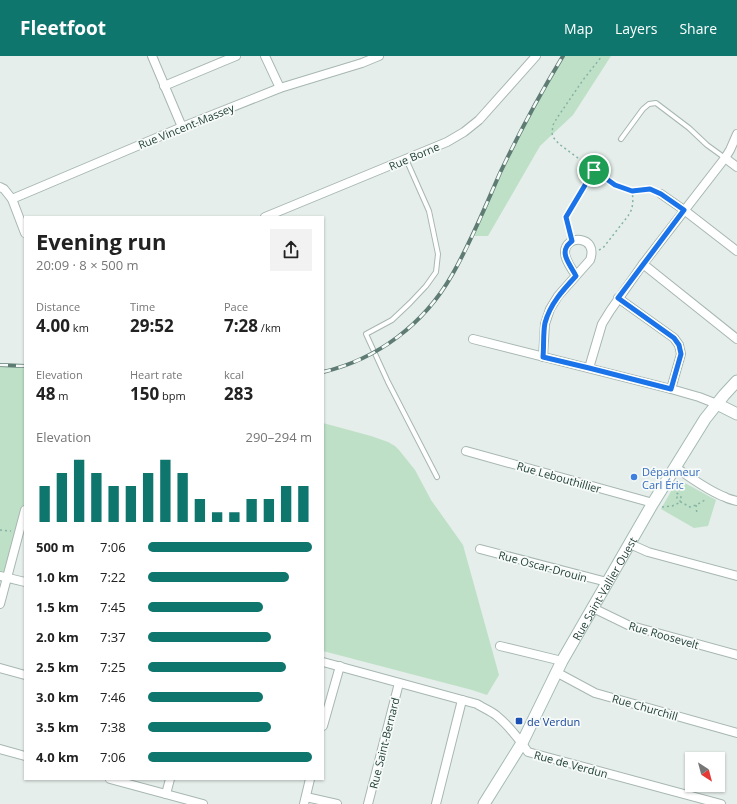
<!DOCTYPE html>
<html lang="en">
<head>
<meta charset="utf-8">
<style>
	:root { --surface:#fff; --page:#f2f2f2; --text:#222; --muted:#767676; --accent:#0f766e }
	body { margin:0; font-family:"Open Sans",sans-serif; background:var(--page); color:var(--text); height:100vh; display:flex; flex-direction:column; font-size:15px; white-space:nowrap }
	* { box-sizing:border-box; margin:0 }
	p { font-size:13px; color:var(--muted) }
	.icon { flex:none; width:22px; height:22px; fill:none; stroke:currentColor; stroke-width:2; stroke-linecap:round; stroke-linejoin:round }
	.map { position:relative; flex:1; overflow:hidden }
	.panel { position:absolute; left:24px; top:160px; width:300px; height:564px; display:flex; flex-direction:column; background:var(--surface); border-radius:0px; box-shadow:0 1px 3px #0004 }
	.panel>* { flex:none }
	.needle { width:26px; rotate:144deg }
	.fabs { position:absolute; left:685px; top:696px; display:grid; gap:8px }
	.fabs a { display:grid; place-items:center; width:40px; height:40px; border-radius:0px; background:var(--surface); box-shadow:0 1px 3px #0004; font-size:20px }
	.pin { position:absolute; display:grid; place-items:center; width:34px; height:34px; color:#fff; margin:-17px; border:2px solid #fff; border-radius:50%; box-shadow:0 1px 4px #0007 }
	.round { display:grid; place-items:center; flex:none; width:42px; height:42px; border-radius:0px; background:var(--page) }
	.headline { display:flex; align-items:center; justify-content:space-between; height:68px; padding:0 12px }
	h1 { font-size:22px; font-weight:700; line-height:30px }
	.figures { display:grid; grid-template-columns:repeat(3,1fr); gap:6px; height:68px; padding:4px 12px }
	.figures div { display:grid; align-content:center }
	.figures b { font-size:17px; font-weight:700 }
	.figures small { font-size:11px; font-weight:400 }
	.figures p { font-size:11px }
	.chart { height:112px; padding:8px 12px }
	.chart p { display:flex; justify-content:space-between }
	.chart svg { width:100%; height:72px; margin-top:4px; stroke:var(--accent); stroke-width:6 }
	ul { padding:0 12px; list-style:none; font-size:13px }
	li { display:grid; grid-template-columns:64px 48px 1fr; align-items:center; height:30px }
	li i { height:10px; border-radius:5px; background:var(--accent) }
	header { display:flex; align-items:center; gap:24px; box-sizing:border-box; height:56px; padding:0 20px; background:var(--accent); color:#fff }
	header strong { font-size:19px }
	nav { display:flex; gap:22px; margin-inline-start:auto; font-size:14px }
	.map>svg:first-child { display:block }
	.green { fill:#bee0c7 }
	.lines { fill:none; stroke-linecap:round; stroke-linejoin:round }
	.lane-casing { stroke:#a7b7b1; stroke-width:6 }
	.street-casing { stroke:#a7b7b1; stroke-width:10 }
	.secondary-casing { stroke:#a3bab2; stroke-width:13 }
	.path { stroke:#85b3a4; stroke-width:1.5; stroke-dasharray:2 3; stroke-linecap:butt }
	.lane { stroke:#fff; stroke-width:4 }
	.street { stroke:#fff; stroke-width:8 }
	.secondary { stroke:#fff; stroke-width:11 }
	.rail-casing { stroke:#5e7c74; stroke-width:4 }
	.rail { stroke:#f6faf8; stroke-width:2.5; stroke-dasharray:8; stroke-linecap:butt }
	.route-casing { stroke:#fff; stroke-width:8 }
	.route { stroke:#1a73e8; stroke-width:5 }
	.shop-dot { fill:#3f7fe0; stroke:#f6faf8; stroke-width:1.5 }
	.transit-dot { fill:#1a4fb4; stroke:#f6faf8; stroke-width:1.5 }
	.labels { text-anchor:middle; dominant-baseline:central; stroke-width:3.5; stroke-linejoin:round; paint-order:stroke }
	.street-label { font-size:11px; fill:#234139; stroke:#f6faf8 }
	.shop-label { font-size:11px; fill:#366cbe; stroke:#f6faf8; text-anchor:start }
	.transit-label { font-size:11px; fill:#164399; stroke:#f6faf8; text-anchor:start }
</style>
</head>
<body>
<header>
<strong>Fleetfoot</strong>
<nav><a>Map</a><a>Layers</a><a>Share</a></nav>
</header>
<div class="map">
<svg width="737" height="748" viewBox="0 0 737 748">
	<rect width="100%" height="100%" fill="#e5eeea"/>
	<g class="green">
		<path d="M563,0H611L573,59L540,90L488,180H471L538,44Z"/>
		<path d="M0,309L25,310V454L7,522L0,520Z"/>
		<path d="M323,367L371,380L388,386L395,390L399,394L415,414L431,444L463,489L499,619L487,639L472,634L323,595Z"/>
		<path d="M678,426H683L716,444L708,470L694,472L661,453L674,430Z"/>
	</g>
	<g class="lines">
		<g class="lane-casing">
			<g id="lane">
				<path d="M621,83L643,53L649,48L656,47L689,72L707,89L725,102"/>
				<path d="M406,103L429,155L438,198L436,216L426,230L410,247L392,264L366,278L388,326L437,421"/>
			</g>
		</g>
		<g class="street-casing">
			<g id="street">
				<path d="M152,0L182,71"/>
				<path d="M265,0L280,32"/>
				<path d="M164,30L236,0"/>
				<path d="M725,102L737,111"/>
				<path d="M0,131L4,133L12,143L182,71L280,32L362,7L379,0"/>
				<path d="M661,138L684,154L737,195"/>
				<path d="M12,143L25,177"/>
				<path d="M265,161L447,86L464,76L479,64L536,0"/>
				<path d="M643,208L737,283"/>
				<path d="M618,242L674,282L679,289L681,298L671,333"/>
				<path d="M473,283L671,333L699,341L717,348"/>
				<path d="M543,301L545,268L550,253L558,240L590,204C599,179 564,178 565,197C565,203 572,214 576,219"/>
				<path d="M589,312L602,268L610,255L643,208L725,102L730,94L737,78"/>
				<path d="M466,395L653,447"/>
				<path d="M675,411C690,421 708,435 725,441C728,443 733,444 737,445"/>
				<path d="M630,488L648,496L737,520"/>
				<path d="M480,493L607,526"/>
				<path d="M0,520L25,526"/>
				<path d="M0,548L25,454"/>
				<path d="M593,552L628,569L737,599"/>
				<path d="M500,590L562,605"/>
				<path d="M323,606L477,648C483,652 491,655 497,660C509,670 519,683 528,696L721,748"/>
				<path d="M0,612L25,619"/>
				<path d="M556,616L595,637L737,677"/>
				<path d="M323,670L340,610"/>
				<path d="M0,693L25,700"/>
				<path d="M110,723L203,748"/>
				<path d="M166,738L170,723"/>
				<path d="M306,741L337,748"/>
				<path d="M304,748L310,723"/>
				<path d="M368,748L399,627"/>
				<path d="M436,748L462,644"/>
			</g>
		</g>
		<g class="secondary-casing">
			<g id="secondary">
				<path d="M717,348L737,358"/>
				<path id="s1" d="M484,748L522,687L562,605L653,447L705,363L724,339L737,325"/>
			</g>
		</g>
		<g class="path">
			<path d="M632,135C639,134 646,132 653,135"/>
			<path d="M570,177L566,161L594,114"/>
			<path d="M599,194L603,192L628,160L632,153L633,143L632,135L615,129L601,119L559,88L553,81L552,77L553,69L557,62L583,24L602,0"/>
			<path d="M677,427L678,431L677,437L681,441V446L690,451L696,449L707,443"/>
			<path d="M696,449L697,459"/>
			<path d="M662,451L672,450L681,446L677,442V437"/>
			<path d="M0,474L11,475"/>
		</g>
		<use href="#lane" class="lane"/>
		<use href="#street" class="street"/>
		<use href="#secondary" class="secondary"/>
		<g class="rail-casing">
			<g id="rail">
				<path d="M0,309L25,310"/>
				<path d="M323,316C378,303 424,268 452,219C471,186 485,151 500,117C519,77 540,38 563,0"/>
			</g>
		</g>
		<use href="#rail" class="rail"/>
	</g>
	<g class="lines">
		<g class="route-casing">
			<path id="route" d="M594,114L615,129L632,135L650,133L661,138L684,154L618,242L674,282L679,289L681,298L671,333L589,312L543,301C544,291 543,276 545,267C550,248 563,234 576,220C572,212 562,200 566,192C567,189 570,187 572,185L566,161Z"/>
		</g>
		<use href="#route" class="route"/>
	</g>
	<circle class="shop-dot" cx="634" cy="421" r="4"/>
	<rect class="transit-dot" x="515" y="661" width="8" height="8" rx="2"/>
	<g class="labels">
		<g class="street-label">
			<text transform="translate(186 70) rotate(-22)">Rue Vincent-Massey</text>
			<text transform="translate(414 100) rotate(-23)">Rue Borne</text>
			<text transform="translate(559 421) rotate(16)">Rue Lebouthillier</text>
			<text transform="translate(543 510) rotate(15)">Rue Oscar-Drouin</text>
			<text stroke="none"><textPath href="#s1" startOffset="247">Rue Saint-Vallier Ouest</textPath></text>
			<text transform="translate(664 579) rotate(16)">Rue Roosevelt</text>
			<text transform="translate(645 651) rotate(16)">Rue Churchill</text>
			<text transform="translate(384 687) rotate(-76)">Rue Saint-Bernard</text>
			<text transform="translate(571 708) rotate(15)">Rue de Verdun</text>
		</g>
		<g class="shop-label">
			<text x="642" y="415">Dépanneur<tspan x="642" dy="13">Carl Éric</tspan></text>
		</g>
		<g class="transit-label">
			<text x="527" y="665">de Verdun</text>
		</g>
	</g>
</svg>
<div class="fabs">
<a><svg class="needle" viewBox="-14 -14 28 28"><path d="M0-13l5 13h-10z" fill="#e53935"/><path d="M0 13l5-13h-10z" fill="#767676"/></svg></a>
</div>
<div class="pin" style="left:594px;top:114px;background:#1e9e55"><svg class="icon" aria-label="arrive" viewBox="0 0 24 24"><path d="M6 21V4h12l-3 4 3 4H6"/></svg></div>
<section class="panel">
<div class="headline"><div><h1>Evening run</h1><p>20:09 · 8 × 500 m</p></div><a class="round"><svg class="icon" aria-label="share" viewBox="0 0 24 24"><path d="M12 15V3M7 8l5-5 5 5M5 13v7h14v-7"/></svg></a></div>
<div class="figures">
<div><p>Distance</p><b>4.00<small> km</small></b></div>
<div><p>Time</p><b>29:52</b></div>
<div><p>Pace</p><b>7:28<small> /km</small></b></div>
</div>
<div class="figures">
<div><p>Elevation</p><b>48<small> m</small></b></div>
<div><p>Heart rate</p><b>150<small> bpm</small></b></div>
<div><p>kcal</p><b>283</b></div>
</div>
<div class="chart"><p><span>Elevation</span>290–294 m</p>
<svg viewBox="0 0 160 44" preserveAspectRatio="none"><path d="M5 44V22M15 44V14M25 44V6M35 44V14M45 44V22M55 44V22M65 44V14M75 44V6M85 44V14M95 44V30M105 44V38M115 44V38M125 44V30M135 44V30M145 44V22M155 44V22"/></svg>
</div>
<ul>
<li><b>500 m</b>7:06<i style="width:100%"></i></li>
<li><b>1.0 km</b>7:22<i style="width:86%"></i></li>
<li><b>1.5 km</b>7:45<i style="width:70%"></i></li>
<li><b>2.0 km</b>7:37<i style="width:75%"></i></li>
<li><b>2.5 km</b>7:25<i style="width:84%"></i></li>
<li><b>3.0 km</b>7:46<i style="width:70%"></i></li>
<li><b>3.5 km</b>7:38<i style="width:75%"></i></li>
<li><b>4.0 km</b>7:06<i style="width:100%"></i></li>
</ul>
</section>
</div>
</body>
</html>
